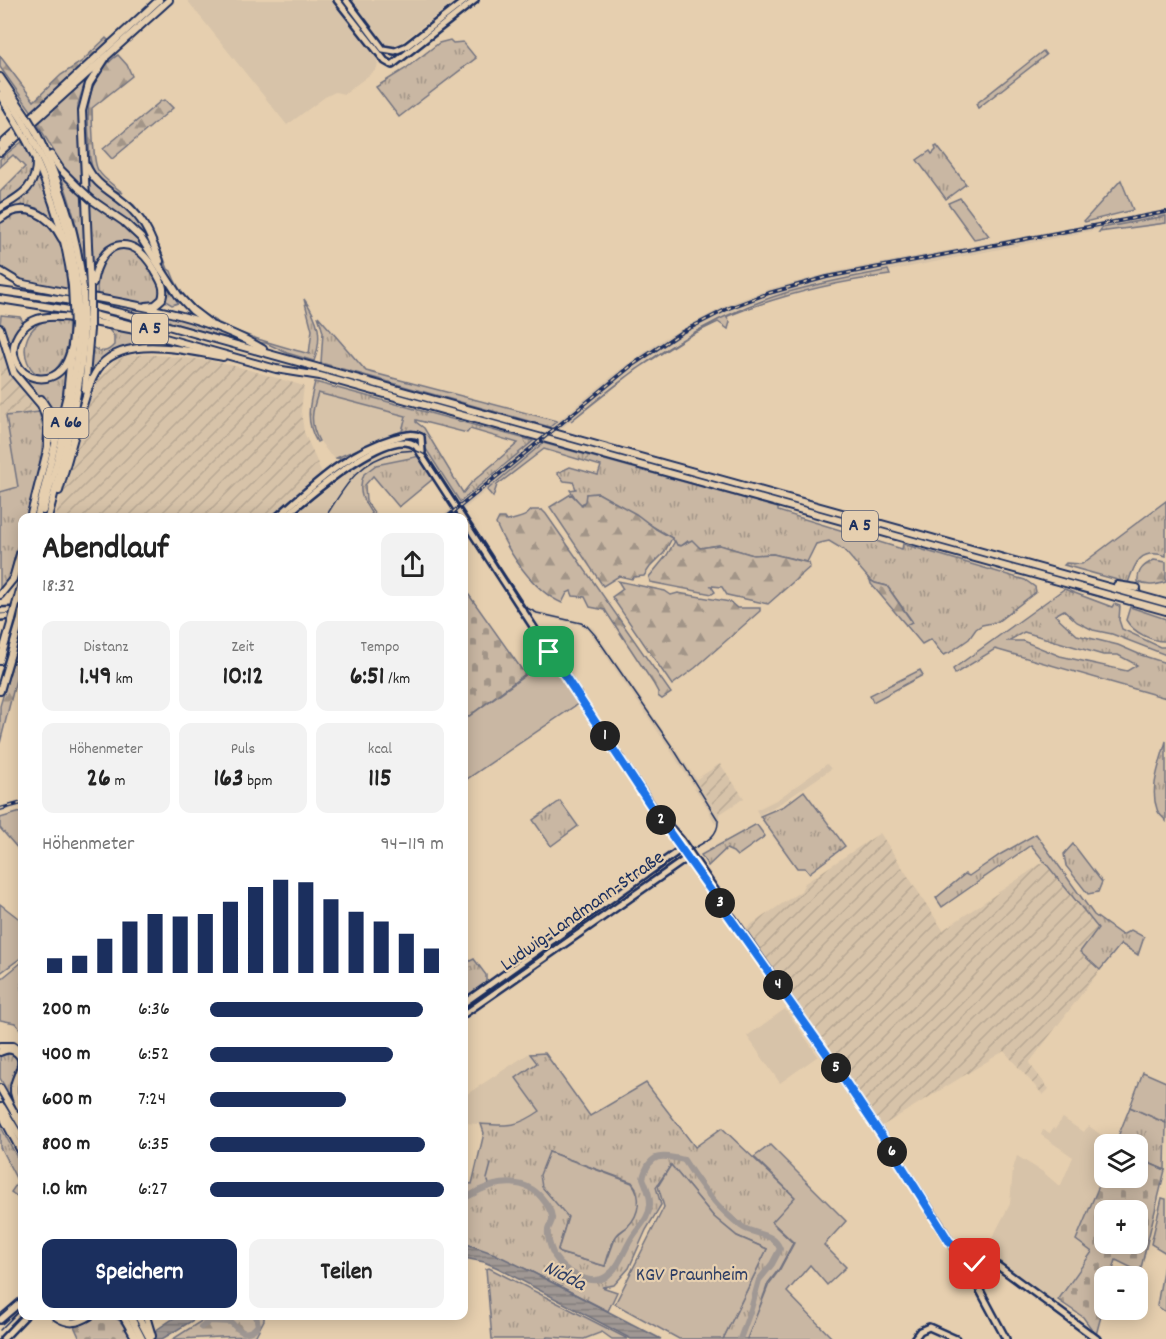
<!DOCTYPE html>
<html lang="de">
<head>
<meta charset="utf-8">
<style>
	:root { --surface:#fff; --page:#f2f2f2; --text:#222; --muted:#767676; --accent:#1b2f5e }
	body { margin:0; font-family:Dekko,sans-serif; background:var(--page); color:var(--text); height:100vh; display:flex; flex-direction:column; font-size:22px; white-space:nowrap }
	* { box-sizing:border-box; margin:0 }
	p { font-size:20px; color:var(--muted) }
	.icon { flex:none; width:33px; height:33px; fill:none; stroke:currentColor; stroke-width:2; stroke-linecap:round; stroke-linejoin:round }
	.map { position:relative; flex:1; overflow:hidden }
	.panel { position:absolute; left:18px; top:513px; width:450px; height:807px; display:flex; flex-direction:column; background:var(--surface); border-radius:12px; box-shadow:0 3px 15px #0003 }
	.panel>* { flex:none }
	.buttons { position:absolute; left:1094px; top:1134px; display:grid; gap:12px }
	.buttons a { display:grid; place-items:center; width:54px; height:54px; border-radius:12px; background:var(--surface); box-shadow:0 3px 15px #0003; font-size:30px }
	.pin { position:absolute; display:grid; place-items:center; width:51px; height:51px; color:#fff; margin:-26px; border-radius:12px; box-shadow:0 3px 9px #0006 }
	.km { position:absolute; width:30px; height:30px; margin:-15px; border-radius:50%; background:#222; color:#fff; font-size:16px; line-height:30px; text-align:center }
	.round { display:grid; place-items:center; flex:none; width:63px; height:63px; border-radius:12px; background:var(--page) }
	.summary { display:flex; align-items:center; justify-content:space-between; height:102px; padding:0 24px }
	h1 { font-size:33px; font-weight:700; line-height:45px }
	.stats { display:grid; grid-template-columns:repeat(3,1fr); gap:9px; height:102px; padding:6px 24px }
	.stats div { display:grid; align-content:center; border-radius:12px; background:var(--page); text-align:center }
	.stats b { font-size:26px; font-weight:700 }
	.stats small { font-size:16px; font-weight:400 }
	.stats p { font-size:16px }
	.chart { height:168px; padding:12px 24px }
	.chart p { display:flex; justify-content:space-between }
	.chart svg { width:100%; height:108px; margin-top:6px; stroke:var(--accent); stroke-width:6 }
	.button { display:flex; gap:12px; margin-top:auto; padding:12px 24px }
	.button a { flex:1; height:69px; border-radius:12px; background:var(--accent); color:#fff; font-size:24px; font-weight:700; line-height:69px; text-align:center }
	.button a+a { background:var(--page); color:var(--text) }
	ul { padding:0 24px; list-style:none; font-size:20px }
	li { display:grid; grid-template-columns:96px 72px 1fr; align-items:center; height:45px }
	li i { height:15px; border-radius:8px; background:var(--accent) }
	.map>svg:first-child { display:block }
	.built { fill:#d7c3a9 }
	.industrial { fill:url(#industrial-furrows) }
	.grass { fill:url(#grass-tufts); stroke:#727380; stroke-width:1.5; fill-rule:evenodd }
	.forest { fill:url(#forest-firs); stroke:#727380; stroke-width:1.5 }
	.cemetery { fill:url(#cemetery-stones); stroke:#727380; stroke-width:1.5; fill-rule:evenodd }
	.garden { fill:#c9b7a3; stroke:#727380; stroke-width:1.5 }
	.water { fill:url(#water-rules); stroke:#6b6e7e; stroke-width:1.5 }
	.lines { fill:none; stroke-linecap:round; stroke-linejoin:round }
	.stream { stroke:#6b6e7e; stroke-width:1.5 }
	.river { stroke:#a09894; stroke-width:6 }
	.major-casing { stroke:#1b2f5e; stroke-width:10 }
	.highway-casing { stroke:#1b2f5e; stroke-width:10 }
	.major { stroke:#e6cfaf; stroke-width:5 }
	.highway { stroke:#e6cfaf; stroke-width:6 }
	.tram { stroke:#1b2f5e; stroke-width:1.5 }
	.rail-casing { stroke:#1b2f5e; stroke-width:4 }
	.rail { stroke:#e6cfaf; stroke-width:1.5; stroke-dasharray:4.5; stroke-linecap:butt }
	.highway-bridge-casing { stroke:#1b2f5e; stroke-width:10; stroke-linecap:butt }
	.highway-bridge { stroke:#e6cfaf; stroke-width:6 }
	.route-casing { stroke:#fff; stroke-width:12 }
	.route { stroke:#1a73e8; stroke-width:8 }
	.labels { text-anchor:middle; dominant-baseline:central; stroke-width:4.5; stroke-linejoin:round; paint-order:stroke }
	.shield { fill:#e6cfaf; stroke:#585f76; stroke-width:1.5 }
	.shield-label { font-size:18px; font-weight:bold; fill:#1b2f5e }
	.street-label { font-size:20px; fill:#1b2f5e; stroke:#e6cfaf }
	.park-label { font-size:20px; fill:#2c3d65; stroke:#e6cfaf }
	.water-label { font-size:21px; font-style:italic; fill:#2f3f66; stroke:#e6cfaf }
</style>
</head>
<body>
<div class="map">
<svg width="1166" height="1339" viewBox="0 0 1166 1339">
	<defs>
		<pattern id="industrial-furrows" width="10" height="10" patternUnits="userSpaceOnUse" patternTransform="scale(1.5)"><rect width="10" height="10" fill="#d7c3a9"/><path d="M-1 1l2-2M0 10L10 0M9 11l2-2" fill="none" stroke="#b8a894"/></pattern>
		<pattern id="grass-tufts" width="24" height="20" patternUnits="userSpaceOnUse" patternTransform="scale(1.5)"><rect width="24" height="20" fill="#c9b7a3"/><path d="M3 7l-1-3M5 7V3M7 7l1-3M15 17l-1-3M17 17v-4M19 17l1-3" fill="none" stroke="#a29588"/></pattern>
		<pattern id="forest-firs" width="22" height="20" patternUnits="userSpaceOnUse" patternTransform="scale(1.5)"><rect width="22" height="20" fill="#c9b7a3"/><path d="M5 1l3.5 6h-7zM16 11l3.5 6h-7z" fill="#a29588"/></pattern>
		<pattern id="cemetery-stones" width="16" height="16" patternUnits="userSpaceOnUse" patternTransform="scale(1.5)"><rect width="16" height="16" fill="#c9b7a3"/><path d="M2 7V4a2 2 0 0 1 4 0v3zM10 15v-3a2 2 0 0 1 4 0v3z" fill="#a29588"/></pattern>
		<pattern id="water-rules" width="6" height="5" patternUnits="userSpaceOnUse" patternTransform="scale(1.5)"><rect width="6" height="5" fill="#a09894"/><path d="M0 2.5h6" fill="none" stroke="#827c7c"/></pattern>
	</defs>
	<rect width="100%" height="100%" fill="#e6cfaf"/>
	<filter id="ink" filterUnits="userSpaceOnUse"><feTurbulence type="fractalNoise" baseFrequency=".0167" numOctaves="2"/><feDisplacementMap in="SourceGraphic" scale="12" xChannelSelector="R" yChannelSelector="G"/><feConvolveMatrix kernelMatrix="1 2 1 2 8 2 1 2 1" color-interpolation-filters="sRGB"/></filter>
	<g filter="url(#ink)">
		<g class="built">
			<path d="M187,0H332L376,57L378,64L376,70L344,94L335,92L325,97L287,125Z"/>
			<path d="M352,0H457L399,44L392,46L386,44Z"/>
			<path d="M1166,210V216L808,287L738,310L672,344L610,388L463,510L474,527L472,528L461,512L454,517H441L457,504L425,453L429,456L459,503L622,368L665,338L729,304L769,289L838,271Z"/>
			<path d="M317,393L406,416L402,431L336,458L330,455L317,437L312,421Z"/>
			<path d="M0,416H6L18,487L0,492Z"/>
			<path d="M403,448H413L418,456L376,465L361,480L362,501L374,517L290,518L357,466L377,454Z"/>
			<path d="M526,605L534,610L582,622L593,628L720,814V822L715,824L707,807L663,739L589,631L580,625L532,614L523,608Z"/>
			<path d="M827,764L831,769L786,800L759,815L756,810L778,799Z"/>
			<path d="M569,931L571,934L464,1012V1008Z"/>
			<path d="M785,1009L818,1056L780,1083L747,1036Z"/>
			<path d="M528,1054H530L537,1063L517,1078L540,1111L524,1122L508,1126L464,1123V1096Z"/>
			<path d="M1063,1118L1083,1132L1089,1126L1113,1144H1104V1174L1076,1240L1092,1252L1055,1303L1027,1280L991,1258L988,1246L1010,1204L1013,1169L1017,1156L1043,1172L1058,1185H1061L1073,1157L1041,1135L1043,1130L1050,1133L1053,1128L1055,1129Z"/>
		</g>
		<g class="industrial">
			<path d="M0,341L11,376L39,412L0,416Z"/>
			<path d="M146,354L207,360L239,367L304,386L301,411L304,432L322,473L298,492L270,517L55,518L90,400L98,379L114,361L129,355Z"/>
			<path d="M720,764L744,798L720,814L695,780Z"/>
			<path d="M880,833L943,930L1045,861L1098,928L1080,951L1100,970L1029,1063L1049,1089L1043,1095L1004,1051L877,1129L740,932L801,891L805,883Z"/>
		</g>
		<g class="grass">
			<path d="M450,40L453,43L463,42L476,58L399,117L376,87L405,69L439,43Z"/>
			<path d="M1043,51L1046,55L978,108L976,104Z"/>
			<path d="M89,94L91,165L115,191L134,205L144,218L159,246L168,269L171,271C189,326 259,339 309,354L312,330L304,299C319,320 323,337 314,361L287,353L266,343H256L235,335L194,309L173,282L148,227L99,181L88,164L85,111Z"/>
			<path d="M23,141C34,156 38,175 25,190C19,196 7,201 0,205V192L25,167L13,155L0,167V159Z"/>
			<path d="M937,146L966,184L946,199L917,160L930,151L932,154L936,150L935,147Z"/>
			<path d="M58,169L84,196L89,289L87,288C82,247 74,207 58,169Z"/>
			<path d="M39,171L58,229L36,209L0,217V210L20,198Z"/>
			<path d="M87,171C95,187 110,192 122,203C133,213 141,225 148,238L146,239C129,220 106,207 88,191Z"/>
			<path d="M88,200L135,233L155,261L178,303L172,305L167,302C156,278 157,254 128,244L100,257L92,275Z"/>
			<path d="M23,213C59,219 69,258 67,291C45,286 18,284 0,267V223L10,215Z"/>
			<path d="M1166,216V223L1099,232L1102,228Z"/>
			<path d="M124,248C146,253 153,272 162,291L158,301L144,305L97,296C97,276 98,251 124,248Z"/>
			<path d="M888,270L890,275C833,282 781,295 728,316L727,318L730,322L728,329L718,322L687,337L637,369L571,421C637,366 701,319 785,293C819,283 853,277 888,270Z"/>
			<path d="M96,300L180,317L231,337V339L96,302Z"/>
			<path d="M1,315L20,317L24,323L17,332L14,363L41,380L68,364L57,428L43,399L17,373L4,331L0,325Z"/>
			<path d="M318,316L366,371L557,421L550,427L321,363L323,332Z"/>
			<path d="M51,319L68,321C70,331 68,350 62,360C36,407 0,332 51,319Z"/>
			<path d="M107,327L124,329L226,355L151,346L114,353L89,383L92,347C101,353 107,353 114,345V336Z"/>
			<path d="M315,382L533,441L460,502L426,449L425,438L420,433C396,426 351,462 336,458L402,431L406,416L318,393C312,411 309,423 319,441L317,442C305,422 309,404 315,382ZM416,420L467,433L470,429L518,443L471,483L463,493L424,428L416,422Z"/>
			<path d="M39,412L44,430L40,467L26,517L22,518V530L8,583L0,590V492L18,487L6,416Z"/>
			<path d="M543,443L778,508V511L902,549L903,544L1025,580L1035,587L1036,592L997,622L982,625L976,629L969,639L949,653L943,655L931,639L922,644L906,625L912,621L887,586L875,583L870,580L844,550L829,541L816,544L807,562L773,554L753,555L719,545L700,548L688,541L681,546L677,545L672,538L598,493L586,494V501L580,505L570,490L576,489L573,482L564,481L557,473L570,467L598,475L601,466L544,449L497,485L493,497L487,490Z"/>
			<path d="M420,456L434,478L399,507L373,476L365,485L366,501L378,518L374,517C364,503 356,492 364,474L376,465Z"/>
			<path d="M1166,501V556C1141,548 1135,562 1128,583L1064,565L1066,563L1082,564Z"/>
			<path d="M1064,589L1112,607L1114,604L1120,606L1119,620L1122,629L1160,647H1166V655L1112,634L1093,630L1077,622L1064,610L1055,615L1077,635L1118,645L1141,655L1166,663V698L995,649L955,674L953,669ZM1024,632L1103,655H1118L1137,665L1127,671L1060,656L1023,641H1008Z"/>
			<path d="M1130,607L1166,619V641C1152,642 1133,632 1126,620Z"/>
			<path d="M1166,741V821C1163,817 1158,814 1157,809C1149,788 1161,761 1166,741Z"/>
			<path d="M804,791L845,846L809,873L805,868H797L760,816L784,806Z"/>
			<path d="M560,801L578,826L551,846L533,820Z"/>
			<path d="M755,825H757L765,836L737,856L733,852L726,849L708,866L701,855Z"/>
			<path d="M1036,834L1094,915L1122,935L1131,930L1144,937L1138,955L1121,944L1100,970L1080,952L1098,928L1031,845L942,907L936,898L965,874L969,876L1001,854Z"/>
			<path d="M1073,844L1102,882L1098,892L1088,894L1066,866L1064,854Z"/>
			<path d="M474,959L486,975V983L464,998V964Z"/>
			<path d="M5,1051L13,1052L19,1060L14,1099L22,1113V1117L0,1078V1053Z"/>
			<path d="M545,1053L590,1116L646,1083L695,1147L722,1128L800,1202L776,1227L793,1243L779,1269L768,1283L756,1318L747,1339H723L767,1249L737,1236L714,1217L671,1165L656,1187L661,1205L646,1230L629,1268L614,1285L602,1287L617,1292L608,1311L530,1271L464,1243V1183L472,1184L484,1133L481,1124C509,1126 517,1127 540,1111L516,1078L537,1063L530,1054ZM549,1152L632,1182L636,1188L628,1226L616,1236L605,1266L560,1253L558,1249L568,1217Z"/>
			<path d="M1130,1107L1166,1123L1165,1170L1137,1158V1144H1115Z"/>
			<path d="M0,1125L22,1167V1200L11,1192L18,1182L0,1147Z"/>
			<path d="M489,1268L628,1339H612L602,1332L584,1339L547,1337L546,1339H492L486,1269Z"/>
		</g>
		<g class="forest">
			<path d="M106,38L109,41L32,112L0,67V56L34,101L61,75L81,62Z"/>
			<path d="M118,55L127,65L132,76L92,108C92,120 93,162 98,170C103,179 115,186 123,193C111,190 99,182 94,171C89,161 89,149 89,139C87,112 86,89 104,68C108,63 112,58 118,55Z"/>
			<path d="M86,79L78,104L81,186L66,172L37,123Z"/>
			<path d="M165,100L173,108L112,159L103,149L161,101Z"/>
			<path d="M598,493L636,514L656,529L672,538L664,553L650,567L644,576L634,577L632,579L619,576L603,586L550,507L571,494L582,505L585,501L586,494Z"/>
			<path d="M532,510H542L546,514L671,693L662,699L658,696V692L653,683L605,610L590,607L585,597L573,596L571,591L567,593L562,603C532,590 509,553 496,524L499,518H504L506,521C509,521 524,517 526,515C528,514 530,511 532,510Z"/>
			<path d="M692,540L700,548L720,545L753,555L773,554L809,563L810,567L768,604L727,595L722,587L711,586L715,592L712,594L650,582L649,577L667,555L675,541L677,545L681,546Z"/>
			<path d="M1154,560L1166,562V582C1156,585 1147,587 1138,582C1137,570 1144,565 1154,560Z"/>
			<path d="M870,580L875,583L887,586L912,622L906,625L871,584Z"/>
			<path d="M618,581L665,591L671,595L678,593L730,602L737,608H760V611L695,668L672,685L612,597L623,589Z"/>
			<path d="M22,631V656L0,743V706Z"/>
			<path d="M920,670L923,675L873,702L870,695Z"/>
			<path d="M209,1316H264V1320L255,1337C227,1335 200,1339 173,1339Z"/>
		</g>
		<g class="cemetery">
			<path d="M464,588L525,674L464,720Z"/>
			<path d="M1137,1158L1165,1170L1140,1272L1116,1260L1111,1276H1104V1305L1096,1335L1083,1317L1058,1300L1092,1252L1076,1240L1104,1174V1178H1137ZM1104,1210H1137V1244H1104Z"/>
			<path d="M96,1316C120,1316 120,1318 131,1339H80L74,1326Z"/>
		</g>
		<g class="garden">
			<path d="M1121,180L1133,210L1085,222L1084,221Z"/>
			<path d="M960,198L989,236L974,239L948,203Z"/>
			<path d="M549,658L579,703L464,781V720Z"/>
			<path d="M21,812L22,814V850L20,851L0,828V818Z"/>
			<path d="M0,904L22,921V957L0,973Z"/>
			<path d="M22,962V1031L15,1023L0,1020V980Z"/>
			<path d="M1143,1072L1166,1082V1123L1130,1107Z"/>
			<path d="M770,1145L846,1221L824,1245L846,1267L827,1285L810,1265L787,1292L833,1339H747L769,1284L780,1269L794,1243L772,1222L795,1197L754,1157Z"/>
			<path d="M549,1152L632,1183C642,1196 640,1214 628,1226C625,1229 620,1231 617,1235C611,1242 608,1257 605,1266L560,1253L558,1250L568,1217L542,1187L540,1175Z"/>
			<path d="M671,1165L714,1217L737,1236L767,1249L723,1339H679L615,1304L664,1207L658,1186Z"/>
			<path d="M1162,1198L1166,1199V1312L1157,1306L1166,1253L1151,1244Z"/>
		</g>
		<g class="water">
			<path d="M464,1243L495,1254L530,1271L661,1339H631L498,1268L484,1262L464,1258Z"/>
			<path d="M177,1316H200L162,1339H143Z"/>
		</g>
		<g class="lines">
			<g class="stream">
				<path d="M487,1179L491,1164"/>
				<path d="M488,1181L490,1187"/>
			</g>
			<g class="river">
				<path d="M464,1198C470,1196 474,1193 480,1190C500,1181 526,1179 541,1197C546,1203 551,1209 552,1217C553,1223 549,1225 548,1230C547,1238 550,1246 553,1253"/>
				<path d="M555,1257C564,1271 591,1288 607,1276C619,1267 623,1253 630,1241C637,1228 649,1220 650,1205C651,1196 646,1186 643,1178C650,1152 662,1155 684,1160C700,1185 717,1208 741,1226C754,1236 773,1231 780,1249L772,1264L759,1280L751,1309L740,1339"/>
				<path d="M201,1327L210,1321L231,1322C239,1332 248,1338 258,1325L256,1316"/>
			</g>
			<g class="major-casing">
				<g id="major">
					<path d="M337,0L385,61L392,65L475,0"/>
					<path d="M346,0L383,49L395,51L407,46L466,0"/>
					<path d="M276,518C313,486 347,452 394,438C403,436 412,432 421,437L422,452"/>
					<path d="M283,518C305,500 388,424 416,446L601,731L665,825L733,920"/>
					<path d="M0,611L22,610"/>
					<path d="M0,617L22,615"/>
					<path d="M667,824L681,840L726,906"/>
					<path d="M732,917L879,1131L940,1225L957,1253L960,1262L968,1268"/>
					<path d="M464,1003L684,847"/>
					<path d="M464,1014L690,856"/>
					<path d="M955,1247C962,1252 971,1250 976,1256V1263L968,1268"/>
					<path d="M977,1259L998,1266L1097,1339"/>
					<path d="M968,1268L1006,1339"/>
					<path d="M0,1320L22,1301"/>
					<path d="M3,1339L25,1316"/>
					<path d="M914,1339L920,1331L929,1327L956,1339"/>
				</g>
			</g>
			<g class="highway-casing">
				<g id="highway">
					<path d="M0,77L25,114"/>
					<path d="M0,86L21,118"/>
					<path d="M0,95L16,122"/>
					<path d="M36,132C60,182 77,232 83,288"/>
					<path d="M31,136C56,184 71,233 77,286"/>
					<path d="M27,141C50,188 66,234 72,286"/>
					<path d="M0,146L159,0"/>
					<path d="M0,152L169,0"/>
					<path d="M51,155L61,170L80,189"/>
					<path d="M86,165C97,189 117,193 133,211C147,225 153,243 160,261"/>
					<path d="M92,200L124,222L141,238L178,295L192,310L209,323"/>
					<path d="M0,208C20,196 37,188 36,161"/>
					<path d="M0,219C24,199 50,215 62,239"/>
					<path d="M0,271L20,283C101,302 190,306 263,349"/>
					<path d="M93,283C100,241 131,230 154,269C160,280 166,287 162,299L155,305L146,306"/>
					<path d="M90,289L82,111L89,84L105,59"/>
					<path d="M0,291L66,300L125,314L1166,603"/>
					<path d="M0,299L76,311"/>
					<path d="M86,313L143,328"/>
					<path d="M88,321L140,331L276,369L320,376L1166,611"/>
					<path d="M0,328L14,373L41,405L48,423V447L30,518"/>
					<path d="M73,343C70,352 69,362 62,369C49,384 24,381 16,361C13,354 13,346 16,339C27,313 55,315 78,319"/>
					<path d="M85,390L90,329"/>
					<path d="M41,399L52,416L54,440"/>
					<path d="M81,412C86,396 90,378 101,365C127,335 189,351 223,357"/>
					<path d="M59,491L82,409"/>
					<path d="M43,511C61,450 76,390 79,327"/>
					<path d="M37,518L67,395L74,326"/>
					<path d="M48,518C64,454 82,393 84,327"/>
					<path d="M1117,585L1137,588"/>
					<path d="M0,595L13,579L22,547"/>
					<path d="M16,605L22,583"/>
					<path d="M0,661L12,620"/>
					<path d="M0,691L21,619"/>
					<path d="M0,1046H13L22,1053"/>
					<path d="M0,1052C5,1050 9,1048 14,1051C30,1060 15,1075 14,1087C13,1096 18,1103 22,1110"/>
					<path d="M0,1088L22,1126"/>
					<path d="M0,1107L5,1121L22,1153"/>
					<path d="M2,1107L22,1140"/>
					<path d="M55,1316C68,1325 77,1324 90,1316"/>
					<path d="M123,1316L136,1339"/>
					<path d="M130,1316L142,1339"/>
					<path d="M138,1316L150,1339"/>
					<path d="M146,1316L152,1336"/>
				</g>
			</g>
			<use href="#major" class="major"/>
			<use href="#highway" class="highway"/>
			<g class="tram">
				<path d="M325,518C345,486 358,461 397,452C408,450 416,449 425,455L523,606L537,613L581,623L587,626L595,635L675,751L718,820C719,838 702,843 689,851L464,1011"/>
				<path d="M0,1330L22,1308"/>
			</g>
			<g class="rail-casing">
				<g id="rail">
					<path d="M446,518L631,366L680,333L729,308L769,293L827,277L1166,212"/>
					<path d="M0,809L22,803"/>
				</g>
			</g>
			<use href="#rail" class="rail"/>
			<g class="highway-bridge-casing">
				<g id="highway-bridge">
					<path d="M25,114L36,132"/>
					<path d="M21,118L31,136"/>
					<path d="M16,122L27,141"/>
					<path d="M80,189L92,200"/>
					<path d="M72,286L74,326"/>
					<path d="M77,286L79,327"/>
					<path d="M83,288L84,327"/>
					<path d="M90,289V329"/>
					<path d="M21,619L22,613"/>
					<path d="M12,620L16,605"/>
				</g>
			</g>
			<use href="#highway-bridge" class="highway-bridge"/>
		</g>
	</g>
	<g class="lines" filter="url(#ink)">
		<g class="route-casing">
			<path id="route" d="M549,652L653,809L826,1053L896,1157L949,1241L960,1250L974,1253L977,1259L975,1264"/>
		</g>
		<use href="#route" class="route"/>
	</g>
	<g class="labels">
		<g class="shield">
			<rect x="132" y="314" width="36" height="30" rx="4.5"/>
			<rect x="43.5" y="408" width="45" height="30" rx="4.5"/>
			<rect x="842" y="511" width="36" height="30" rx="4.5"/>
		</g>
		<g class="shield-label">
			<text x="150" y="329">A 5</text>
			<text x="66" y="423">A 66</text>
			<text x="860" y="526">A 5</text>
		</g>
		<g class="street-label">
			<text transform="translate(583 912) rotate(-35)">Ludwig-Landmann-Straße</text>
		</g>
		<g class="park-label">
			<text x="692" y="1276">KGV Praunheim</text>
		</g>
		<g class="water-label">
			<text transform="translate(564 1277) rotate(27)">Nidda</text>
		</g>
	</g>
</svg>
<div class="buttons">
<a><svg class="icon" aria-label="layers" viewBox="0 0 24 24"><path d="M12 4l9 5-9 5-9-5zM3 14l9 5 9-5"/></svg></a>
<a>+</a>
<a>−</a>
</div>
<div class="pin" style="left:549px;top:652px;background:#1e9e55"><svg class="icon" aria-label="arrive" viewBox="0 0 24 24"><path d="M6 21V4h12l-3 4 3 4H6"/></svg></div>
<div class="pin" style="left:975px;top:1264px;background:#d93025"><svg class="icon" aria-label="check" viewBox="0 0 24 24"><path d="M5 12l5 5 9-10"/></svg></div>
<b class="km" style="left:605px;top:736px">1</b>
<b class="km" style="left:661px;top:820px">2</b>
<b class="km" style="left:720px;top:903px">3</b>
<b class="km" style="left:778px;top:985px">4</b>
<b class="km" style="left:836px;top:1068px">5</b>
<b class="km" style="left:892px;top:1152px">6</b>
<section class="panel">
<div class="summary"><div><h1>Abendlauf</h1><p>18:32</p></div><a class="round"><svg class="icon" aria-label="share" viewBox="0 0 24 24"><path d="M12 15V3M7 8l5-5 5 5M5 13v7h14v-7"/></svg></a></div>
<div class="stats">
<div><p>Distanz</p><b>1.49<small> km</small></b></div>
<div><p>Zeit</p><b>10:12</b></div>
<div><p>Tempo</p><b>6:51<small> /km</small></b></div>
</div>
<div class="stats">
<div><p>Höhenmeter</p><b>26<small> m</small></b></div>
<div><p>Puls</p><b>163<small> bpm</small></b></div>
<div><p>kcal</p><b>115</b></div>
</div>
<div class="chart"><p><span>Höhenmeter</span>94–119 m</p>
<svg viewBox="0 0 160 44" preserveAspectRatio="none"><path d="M5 44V38M15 44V37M25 44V30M35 44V23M45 44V20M55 44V21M65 44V20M75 44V15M85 44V9M95 44V6M105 44V7M115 44V14M125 44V19M135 44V23M145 44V28M155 44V34"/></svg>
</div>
<ul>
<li><b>200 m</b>6:36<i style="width:91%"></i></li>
<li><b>400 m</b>6:52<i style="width:78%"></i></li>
<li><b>600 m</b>7:24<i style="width:58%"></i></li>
<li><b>800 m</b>6:35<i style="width:92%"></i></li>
<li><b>1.0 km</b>6:27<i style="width:100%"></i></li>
</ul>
<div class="button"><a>Speichern</a><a>Teilen</a></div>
</section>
</div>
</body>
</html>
